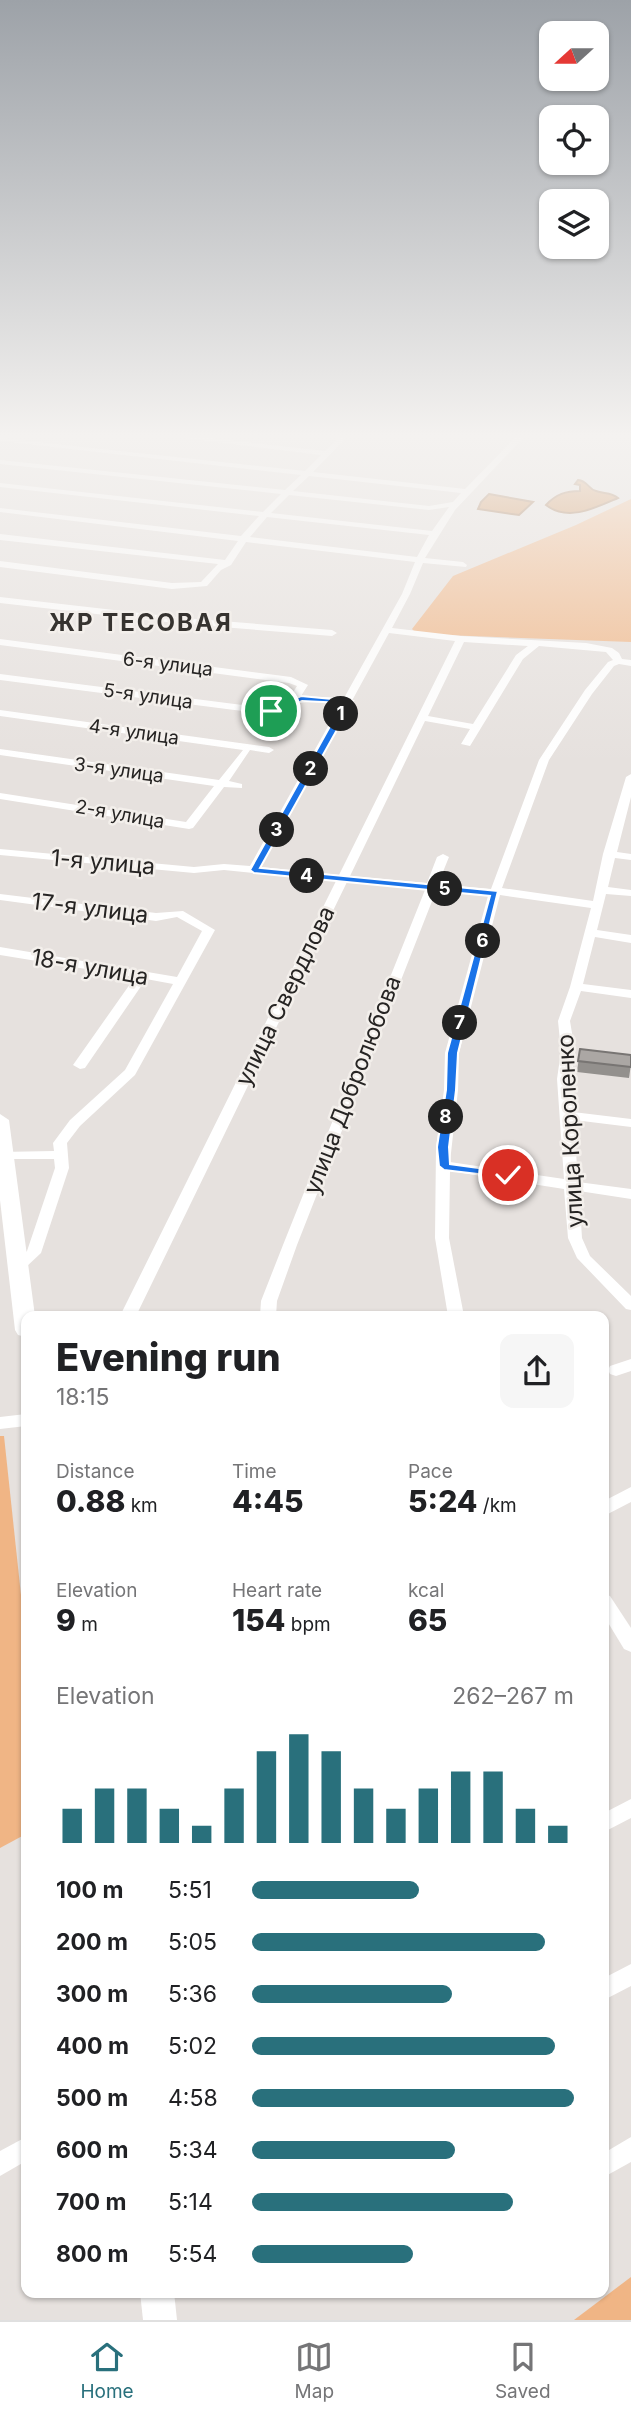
<!DOCTYPE html>
<html lang="en">
<head>
<meta charset="utf-8">
<style>
	:root { --surface:#fff; --page:#f6f6f6; --text:#202124; --muted:#757577; --line:#e0e0e0; --accent:#29707c }
	body { margin:0; font-family:Inter,sans-serif; background:var(--page); color:var(--text); height:100vh; display:flex; flex-direction:column; font-size:26px; white-space:nowrap }
	* { box-sizing:border-box; margin:0 }
	p { font-size:23px; color:var(--muted) }
	.icon { flex:none; width:38px; height:38px; fill:none; stroke:currentColor; stroke-width:2; stroke-linecap:round; stroke-linejoin:round }
	.map { position:relative; flex:1; overflow:hidden }
	.side { position:absolute; left:21px; top:1311px; width:588px; height:987px; display:flex; flex-direction:column; background:var(--surface); border-radius:14px; box-shadow:0 2px 5px #0004 }
	.side>* { flex:none }
	.needle { width:46px; rotate:249deg }
	.fabs { position:absolute; left:539px; top:21px; display:grid; gap:14px }
	.fabs a { display:grid; place-items:center; width:70px; height:70px; border-radius:14px; background:var(--surface); box-shadow:0 2px 5px #0004; font-size:35px }
	.pin { position:absolute; display:grid; place-items:center; width:60px; height:60px; color:#fff; margin:-30px; border:4px solid #fff; border-radius:50%; box-shadow:0 2px 7px #0007 }
	.km { position:absolute; width:35px; height:35px; margin:-18px; border-radius:50%; background:#222; color:#fff; font-size:19px; line-height:35px; text-align:center }
	.round { display:grid; place-items:center; flex:none; width:74px; height:74px; border-radius:14px; background:var(--page) }
	.head { display:flex; align-items:center; justify-content:space-between; height:119px; padding:0 35px }
	h1 { font-size:38px; font-weight:800; line-height:52px }
	.stats { display:grid; grid-template-columns:repeat(3,1fr); gap:10px; height:119px; padding:7px 35px }
	.stats div { display:grid; align-content:center }
	.stats b { font-size:30px; font-weight:800 }
	.stats small { font-size:19px; font-weight:400 }
	.stats p { font-size:19px }
	.chart { height:196px; padding:14px 35px }
	.chart p { display:flex; justify-content:space-between }
	.chart svg { width:100%; height:126px; margin-top:7px; stroke:var(--accent); stroke-width:6 }
	ul { padding:0 35px; list-style:none; font-size:23px }
	li { display:grid; grid-template-columns:112px 84px 1fr; align-items:center; height:52px }
	li i { height:18px; border-radius:9px; background:var(--accent) }
	.menu { display:flex; justify-content:space-around; align-items:center; height:98px; border-top:2px solid var(--line); background:var(--surface); font-size:19px; color:var(--muted) }
	.menu a { display:grid; justify-items:center; gap:4px }
	.menu .on { color:var(--accent) }
	.map>svg:first-child { display:block }
	.green { fill:#f0b585 }
	.water { fill:#cd8749; stroke:#9b693e; stroke-width:2 }
	.lines { fill:none; stroke-linecap:round; stroke-linejoin:round }
	.street { fill:#fff; fill-rule:evenodd }
	.secondary { fill:#fff; fill-rule:evenodd }
	.wall { fill:#93908d }
	.building { fill:#aba7a4; stroke:#787573; stroke-width:2 }
	.route { fill:#1a73e8; stroke:#fff; stroke-width:2 }
	.labels { text-anchor:middle; dominant-baseline:central; stroke-width:5; stroke-linejoin:round; paint-order:stroke }
	.far-street-label { font-size:19px; fill:#262423; stroke:#f3efeb }
	.street-label { font-size:23px; fill:#262423; stroke:#f3efeb }
	.far-district-label { font-size:24px; font-weight:bold; letter-spacing:2px; fill:#363330; stroke:#f3efeb }
</style>
</head>
<body>
<div class="map">
<svg width="631" height="2320" viewBox="0 0 631 2320">
	<rect width="100%" height="100%" fill="#e6e1de"/>
	<g class="green">
		<path d="M631,499V642L417,634L412,629L453,576L576,525Z"/>
		<path d="M0,1436H4L26,1642V1834L0,1848Z"/>
		<path d="M631,2277V2320H574Z"/>
	</g>
	<g class="water">
		<path d="M578,480C588,481 588,489 596,491C604,494 611,492 618,498C595,508 568,522 546,505C556,494 566,491 580,491V485L575,484Z"/>
		<path d="M489,494L533,502L519,515L478,509L481,502Z"/>
	</g>
	<g class="lines">
		<g class="street">
			<path d="M0,438L305,471L321,455L183,438H210L325,451L338,438H346L313,472L465,489L515,438H523L455,510L425,558L463,562L467,565L466,567L423,563L410,594L392,628L461,636L586,643L612,648L619,653L622,659L631,660V666L619,664L614,666L592,694L549,760L502,888L593,901L603,854L626,777L631,774V797L617,852L631,854V860L615,858L608,887L631,890V896L606,894L597,930L631,935V943L595,937L583,984L631,990V998L581,991L570,1021L575,1051L571,1079L573,1112L631,1119V1127L574,1120L578,1182L631,1189V1199L579,1191L582,1238L590,1256L631,1296V1310L626,1309L577,1258L568,1238L564,1189L450,1171L449,1238L464,1316H448L435,1238L436,1147L444,1090L445,1053L488,896L436,891L297,1245L277,1301L276,1316H260L261,1301L283,1245L425,890L347,882L136,1316H120L336,881L224,870L194,873L0,855V849L194,867L224,864L250,866L341,703L315,701L297,703L285,710L265,714L0,680V674L265,708C281,705 289,700 297,686L289,683L0,645V639L291,677L308,685L301,696L344,698L402,594L415,562L246,542L231,565L221,570L207,586L172,589L0,567V561L172,583L201,582L218,564L0,540V534L225,560L238,541L0,512V508L241,536L259,516L0,487V483L263,512L281,494L0,464V460L285,490L301,475L0,441ZM309,476L461,493L453,502L429,506L293,491ZM289,495L429,510L449,507L432,531L271,513ZM267,517L429,535L417,557L250,537ZM389,633L455,641L339,875L261,867ZM464,642L528,646L516,655L473,724L428,716ZM539,646L606,652L613,660L608,662L585,690L539,760L491,889L438,884L449,857L443,854L437,857L427,883L350,876L425,721L470,729L461,744L470,746L523,659ZM500,895L591,908L570,987L558,1021L561,1051L557,1079L564,1179L450,1162L458,1090L459,1053Z"/>
			<path d="M0,597L184,618L332,630L337,633L332,636L184,624L0,603Z"/>
			<path d="M0,710L269,747L274,750L269,753L250,750L229,781L242,784V788L224,787L193,828L189,829L0,799V793L186,822L214,786L0,755V749L219,780L243,750L0,716Z"/>
			<path d="M0,894L156,913L183,911L215,930L135,1075L80,1126L67,1143L69,1168L41,1253L24,1269L19,1270L12,1265L27,1251L55,1168L54,1159H4L0,1158V1152L54,1151L53,1143L70,1120L125,1070L173,984L146,979L85,1068L80,1069L73,1065L135,977L0,955V947L177,977L202,931L177,917L156,921L0,900Z"/>
			<path d="M631,1359V1371L616,1376L610,1374L608,1370L610,1366Z"/>
			<path d="M26,1414V1426L0,1429V1417Z"/>
			<path d="M631,1487V1502L604,1516V1501Z"/>
			<path d="M604,1594L610,1596L631,1628V1652L624,1649L604,1616Z"/>
			<path d="M631,1799V1818L604,1832V1813Z"/>
			<path d="M631,1964V1986L604,2000V1978Z"/>
			<path d="M26,2137V2161L0,2176V2151Z"/>
			<path d="M631,2137V2162L604,2177V2153Z"/>
		</g>
		<g class="secondary">
			<path d="M0,1114L9,1120L35,1316H26V1337L18,1335L15,1330L0,1200Z"/>
			<path d="M140,2292H174L177,2320H143Z"/>
		</g>
	</g>
	<path class="wall" d="M580,1049L631,1064L629,1078L577,1072Z"/>
	<path class="building" d="M580,1049L631,1055V1067L578,1061Z"/>
	<linearGradient id="sky" x2="0" y2="1"><stop stop-color="#9da2a8"/><stop offset="0.57" stop-color="#f4f2f0"/><stop offset="1" stop-color="#f4f2f0" stop-opacity="0"/></linearGradient>
	<rect width="631" height="763" fill="url(#sky)"/>
	<path class="route" d="M301,696L353,701L260,868L498,891L458,1053L456,1090L449,1147L450,1164L508,1172L512,1173V1178L444,1170L439,1166L437,1147L446,1090L447,1053L490,896L254,873L250,870L343,703L302,701L274,713L267,711Z"/>
	<g class="labels">
		<g class="far-street-label">
			<text transform="translate(168 664) rotate(7)">6-я улица</text>
			<text transform="translate(148 696) rotate(8)">5-я улица</text>
			<text transform="translate(134 732) rotate(8)">4-я улица</text>
			<text transform="translate(119 770) rotate(8)">3-я улица</text>
			<text transform="translate(120 814) rotate(10)">2-я улица</text>
		</g>
		<g class="street-label">
			<text transform="translate(103 862) rotate(5)">1-я улица</text>
			<text transform="translate(90 908) rotate(7)">17-я улица</text>
			<text transform="translate(90 967) rotate(10)">18-я улица</text>
			<text transform="translate(285 996) rotate(-64)">улица Свердлова</text>
			<text transform="translate(352 1085) rotate(-69)">улица Добролюбова</text>
			<text transform="translate(570 1131) rotate(-93)">улица Короленко</text>
		</g>
		<g class="far-district-label">
			<text x="141" y="622">ЖР ТЕСОВАЯ</text>
		</g>
	</g>
</svg>
<div class="fabs">
<a><svg class="needle" viewBox="-14 -14 28 28"><path d="M0-13l5 13h-10z" fill="#e53935"/><path d="M0 13l5-13h-10z" fill="#757577"/></svg></a>
<a><svg class="icon" aria-label="locate" viewBox="0 0 24 24"><circle cx="12" cy="12" r="6"/><path d="M12 2v4M12 18v4M2 12h4M18 12h4"/></svg></a>
<a><svg class="icon" aria-label="layers" viewBox="0 0 24 24"><path d="M12 4l9 5-9 5-9-5zM3 14l9 5 9-5"/></svg></a>
</div>
<div class="pin" style="left:271px;top:711px;background:#1e9e55"><svg class="icon" aria-label="arrive" viewBox="0 0 24 24"><path d="M6 21V4h12l-3 4 3 4H6"/></svg></div>
<div class="pin" style="left:508px;top:1175px;background:#d93025"><svg class="icon" aria-label="check" viewBox="0 0 24 24"><path d="M5 12l5 5 9-10"/></svg></div>
<b class="km" style="left:341px;top:714px">1</b>
<b class="km" style="left:311px;top:769px">2</b>
<b class="km" style="left:277px;top:830px">3</b>
<b class="km" style="left:307px;top:876px">4</b>
<b class="km" style="left:445px;top:889px">5</b>
<b class="km" style="left:483px;top:941px">6</b>
<b class="km" style="left:460px;top:1023px">7</b>
<b class="km" style="left:446px;top:1117px">8</b>
<section class="side">
<div class="head"><div><h1>Evening run</h1><p>18:15</p></div><a class="round"><svg class="icon" aria-label="share" viewBox="0 0 24 24"><path d="M12 15V3M7 8l5-5 5 5M5 13v7h14v-7"/></svg></a></div>
<div class="stats">
<div><p>Distance</p><b>0.88<small> km</small></b></div>
<div><p>Time</p><b>4:45</b></div>
<div><p>Pace</p><b>5:24<small> /km</small></b></div>
</div>
<div class="stats">
<div><p>Elevation</p><b>9<small> m</small></b></div>
<div><p>Heart rate</p><b>154<small> bpm</small></b></div>
<div><p>kcal</p><b>65</b></div>
</div>
<div class="chart"><p><span>Elevation</span>262–267 m</p>
<svg viewBox="0 0 160 44" preserveAspectRatio="none"><path d="M5 44V32M15 44V25M25 44V25M35 44V32M45 44V38M55 44V25M65 44V12M75 44V6M85 44V12M95 44V25M105 44V32M115 44V25M125 44V19M135 44V19M145 44V32M155 44V38"/></svg>
</div>
<ul>
<li><b>100 m</b>5:51<i style="width:52%"></i></li>
<li><b>200 m</b>5:05<i style="width:91%"></i></li>
<li><b>300 m</b>5:36<i style="width:62%"></i></li>
<li><b>400 m</b>5:02<i style="width:94%"></i></li>
<li><b>500 m</b>4:58<i style="width:100%"></i></li>
<li><b>600 m</b>5:34<i style="width:63%"></i></li>
<li><b>700 m</b>5:14<i style="width:81%"></i></li>
<li><b>800 m</b>5:54<i style="width:50%"></i></li>
</ul>
</section>
</div>
<nav class="menu">
<a class="on"><svg class="icon" aria-label="home" viewBox="0 0 24 24"><path d="M3 11l9-7 9 7M6 9v11h12V9"/></svg>Home</a>
<a><svg class="icon" aria-label="map" viewBox="0 0 24 24"><path d="M3 6l6-2 6 2 6-2v14l-6 2-6-2-6 2zM9 4v14M15 6v14"/></svg>Map</a>
<a><svg class="icon" aria-label="saved" viewBox="0 0 24 24"><path d="M7 4h10v16l-5-4-5 4z"/></svg>Saved</a>
</nav>
</body>
</html>
